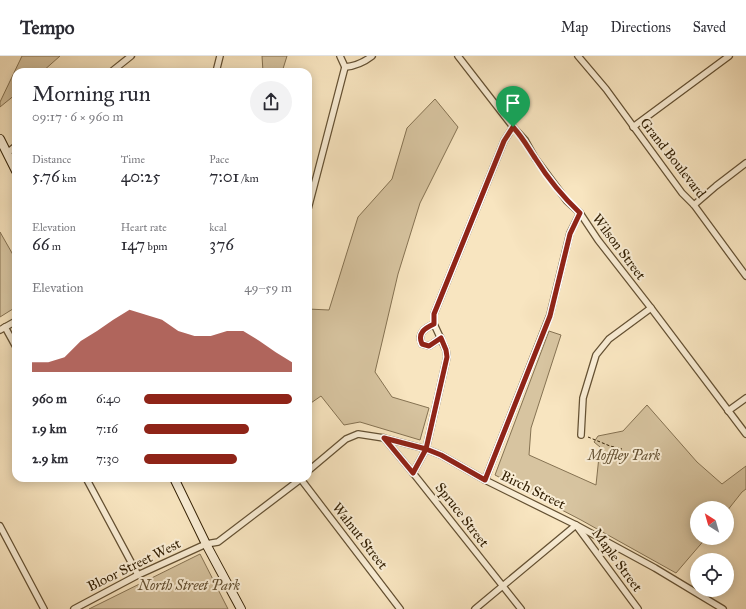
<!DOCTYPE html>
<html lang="en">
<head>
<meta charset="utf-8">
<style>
	:root { --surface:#fff; --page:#f2f2f3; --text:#2b2b33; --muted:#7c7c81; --line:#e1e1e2; --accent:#8f2418 }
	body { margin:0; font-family:"IM FELL Great Primer",serif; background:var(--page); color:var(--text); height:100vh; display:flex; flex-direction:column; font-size:15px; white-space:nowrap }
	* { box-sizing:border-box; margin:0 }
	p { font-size:13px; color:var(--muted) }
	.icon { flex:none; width:22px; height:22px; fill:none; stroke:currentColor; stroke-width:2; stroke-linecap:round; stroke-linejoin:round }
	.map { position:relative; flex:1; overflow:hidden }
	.panel { position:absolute; left:12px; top:12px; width:300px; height:414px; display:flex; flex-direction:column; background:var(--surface); border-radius:12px; box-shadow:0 2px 10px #0003 }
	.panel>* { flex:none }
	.needle { width:26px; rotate:323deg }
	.controls { position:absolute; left:690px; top:445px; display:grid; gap:8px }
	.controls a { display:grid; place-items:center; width:44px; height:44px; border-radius:50%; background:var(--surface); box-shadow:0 2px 10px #0003; font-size:20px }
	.pin { position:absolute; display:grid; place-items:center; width:34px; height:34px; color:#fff; margin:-41px -17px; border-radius:50% 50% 50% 0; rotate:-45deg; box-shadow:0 0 4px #0007 }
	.pin .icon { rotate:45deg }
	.round { display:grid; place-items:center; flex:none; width:42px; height:42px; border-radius:21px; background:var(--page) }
	.overview { display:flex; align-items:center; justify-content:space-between; height:68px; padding:0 20px }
	h1 { font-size:22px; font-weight:600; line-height:30px }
	.metrics { display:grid; grid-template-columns:repeat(3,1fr); gap:6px; height:68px; padding:4px 20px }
	.metrics div { display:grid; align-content:center }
	.metrics b { font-size:17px; font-weight:600 }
	.metrics small { font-size:11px; font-weight:400 }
	.metrics p { font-size:11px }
	.chart { height:112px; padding:8px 20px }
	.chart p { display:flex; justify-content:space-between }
	.chart svg { width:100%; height:72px; margin-top:4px; fill:var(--accent); opacity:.7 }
	ul { padding:0 20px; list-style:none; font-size:13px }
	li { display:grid; grid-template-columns:64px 48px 1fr; align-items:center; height:30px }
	li i { height:10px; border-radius:5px; background:var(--accent) }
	header { display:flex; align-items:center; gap:24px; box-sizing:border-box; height:56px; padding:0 20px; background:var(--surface); border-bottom:1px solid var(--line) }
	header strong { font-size:19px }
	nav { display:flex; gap:22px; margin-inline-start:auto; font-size:14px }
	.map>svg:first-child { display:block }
	.green { fill:#d7c4a0; stroke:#857252 }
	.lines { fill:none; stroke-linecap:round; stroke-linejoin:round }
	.street-casing { stroke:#645133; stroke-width:8 }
	.secondary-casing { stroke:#332004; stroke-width:10 }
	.path { stroke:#332004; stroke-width:1; stroke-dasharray:3 2; stroke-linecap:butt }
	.street { stroke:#faeed6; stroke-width:5.5 }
	.secondary { stroke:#faeed6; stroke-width:8 }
	.route-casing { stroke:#fff; stroke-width:8 }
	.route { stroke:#8f2418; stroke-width:5 }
	.labels { text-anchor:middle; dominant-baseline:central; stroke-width:4; stroke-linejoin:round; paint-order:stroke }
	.street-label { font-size:14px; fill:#332004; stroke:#faeed6 }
	.park-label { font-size:14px; font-style:italic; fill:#645133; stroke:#faeed6 }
</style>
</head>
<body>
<header>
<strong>Tempo</strong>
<nav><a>Map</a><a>Directions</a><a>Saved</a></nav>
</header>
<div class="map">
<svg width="746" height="553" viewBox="0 0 746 553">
	<rect width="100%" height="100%" fill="#f8e5c0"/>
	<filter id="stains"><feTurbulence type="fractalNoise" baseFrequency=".005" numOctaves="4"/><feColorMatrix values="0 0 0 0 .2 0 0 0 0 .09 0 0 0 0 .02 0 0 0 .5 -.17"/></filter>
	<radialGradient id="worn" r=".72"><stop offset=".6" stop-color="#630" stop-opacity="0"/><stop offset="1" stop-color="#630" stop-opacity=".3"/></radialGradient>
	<g class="green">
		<path d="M22,0H60L42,16H16V38L0,51V46Z"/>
		<path d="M262,0H287L282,16H263Z"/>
		<path d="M435,43L458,71L420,147L398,218L375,316L392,341L429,352L420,384L360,366L344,369L321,340L308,349V253L329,254L358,161L392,123L407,72Z"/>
		<path d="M0,176L16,204V251L0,261Z"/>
		<path d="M549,275L561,279L531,372L529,399L596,429L600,391L594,386L598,380L623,375L647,349L697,406L722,428L746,410V433L742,436L727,455V452H697V482H706L676,517L581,464L495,419Z"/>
		<path d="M200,498L228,553H89Z"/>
	</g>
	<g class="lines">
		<g class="street-casing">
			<g id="street">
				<path d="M340,0L345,11"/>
				<path d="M458,0L513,71L525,84L535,102L567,145L580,157L598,184L651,252L746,378"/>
				<path d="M578,0L606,33L682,137L694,149L746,220"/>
				<path d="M345,11C356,10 363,7 372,0"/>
				<path d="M111,16L131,0"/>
				<path d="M216,16L220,0"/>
				<path d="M633,71L729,0"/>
				<path d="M7,97L16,90"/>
				<path d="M694,149L716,130L746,107"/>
				<path d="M308,153L345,11"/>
				<path d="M434,268C425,272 417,277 422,288L429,290L441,282"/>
				<path d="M5,271L16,291"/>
				<path d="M0,274L16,265"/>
				<path d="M728,355L746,342"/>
				<path d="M581,379L583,342L596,299L609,283L651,252"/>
				<path d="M384,382L413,417L521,553"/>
				<path d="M308,415L346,383L358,378L384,382L426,393L441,399L485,424L576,469L655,512L723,553"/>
				<path d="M413,417L426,393L447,301L446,294L434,268V258L504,85L513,71"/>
				<path d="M86,422L138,519"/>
				<path d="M300,422L400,553"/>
				<path d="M485,424L550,259L570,177L580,157"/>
				<path d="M0,470L44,553"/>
				<path d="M74,553L138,519L206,488L218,486L302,422"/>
				<path d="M475,553L576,469L638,553"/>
			</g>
		</g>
		<g class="secondary-casing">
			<g id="secondary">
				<path d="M0,83L16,115"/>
				<path d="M174,422L206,488L241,553"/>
			</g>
		</g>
		<path class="path" d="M588,381L610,390L622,393"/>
		<use href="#street" class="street"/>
		<use href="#secondary" class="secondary"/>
	</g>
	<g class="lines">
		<g class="route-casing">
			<path id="route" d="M513,71L504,85L434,258V268C425,272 417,277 422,288L429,290L441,282L446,294L447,301L426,393L384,382L413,417L426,393L441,399L485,424L550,260L570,178L580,157C563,141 547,121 535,102C527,90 523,82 513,71"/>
		</g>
		<use href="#route" class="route"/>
	</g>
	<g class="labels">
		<g class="street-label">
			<text transform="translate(673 102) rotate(52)">Grand Boulevard</text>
			<text transform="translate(619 191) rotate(53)">Wilson Street</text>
			<text transform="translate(533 434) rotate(26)">Birch Street</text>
			<text transform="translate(462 459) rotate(52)">Spruce Street</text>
			<text transform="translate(360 480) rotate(52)">Walnut Street</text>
			<text transform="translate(617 504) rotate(54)">Maple Street</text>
			<text transform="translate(134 509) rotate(-26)">Bloor Street West</text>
		</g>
		<g class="park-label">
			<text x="624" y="399">Moffley Park</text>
			<text x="189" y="529">North Street Park</text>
		</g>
	</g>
	<rect width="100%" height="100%" filter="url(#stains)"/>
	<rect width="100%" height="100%" fill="url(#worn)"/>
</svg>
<div class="controls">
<a><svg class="needle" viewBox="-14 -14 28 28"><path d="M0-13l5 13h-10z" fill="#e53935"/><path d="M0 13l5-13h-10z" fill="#7c7c81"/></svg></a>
<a><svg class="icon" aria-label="locate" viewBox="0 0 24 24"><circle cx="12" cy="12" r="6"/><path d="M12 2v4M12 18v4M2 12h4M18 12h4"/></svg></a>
</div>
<div class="pin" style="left:513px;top:71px;background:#1e9e55"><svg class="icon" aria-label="arrive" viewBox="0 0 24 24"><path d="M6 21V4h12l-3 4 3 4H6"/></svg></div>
<section class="panel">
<div class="overview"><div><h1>Morning run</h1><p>09:17 · 6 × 960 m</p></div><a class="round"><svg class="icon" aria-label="share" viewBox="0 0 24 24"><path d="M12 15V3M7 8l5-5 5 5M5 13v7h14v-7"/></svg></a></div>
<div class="metrics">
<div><p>Distance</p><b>5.76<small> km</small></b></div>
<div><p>Time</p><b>40:25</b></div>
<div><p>Pace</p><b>7:01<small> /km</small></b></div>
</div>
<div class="metrics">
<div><p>Elevation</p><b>66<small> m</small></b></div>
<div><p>Heart rate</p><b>147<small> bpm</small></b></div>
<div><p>kcal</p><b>376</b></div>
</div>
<div class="chart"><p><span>Elevation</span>49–59 m</p>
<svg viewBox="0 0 160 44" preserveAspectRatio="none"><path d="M0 44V38L10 38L20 35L30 25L40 19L50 12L60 6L70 9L80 12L90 19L100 22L110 22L120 19L130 19L140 25L150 32L160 38V44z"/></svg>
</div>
<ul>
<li><b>960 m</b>6:40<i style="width:100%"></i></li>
<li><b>1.9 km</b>7:16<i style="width:71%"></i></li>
<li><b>2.9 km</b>7:30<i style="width:63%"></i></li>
</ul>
</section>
</div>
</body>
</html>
